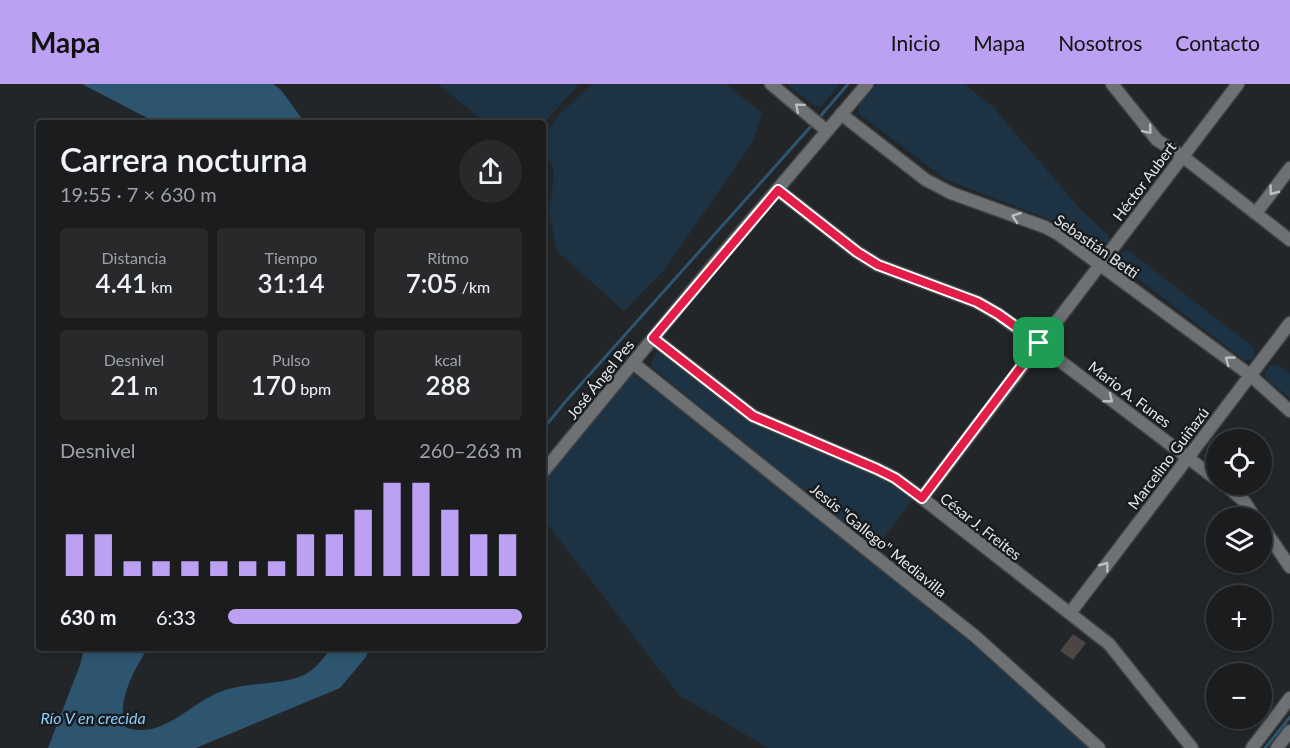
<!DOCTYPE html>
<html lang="es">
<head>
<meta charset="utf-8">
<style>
	:root { --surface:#1a1c1e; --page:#27292b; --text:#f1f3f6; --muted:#9fa1a4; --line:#383a3c; --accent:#bca0f2 }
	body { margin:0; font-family:Lato,sans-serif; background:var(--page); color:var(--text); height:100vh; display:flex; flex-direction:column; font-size:22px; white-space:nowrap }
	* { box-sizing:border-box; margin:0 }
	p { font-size:20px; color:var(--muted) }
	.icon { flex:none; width:33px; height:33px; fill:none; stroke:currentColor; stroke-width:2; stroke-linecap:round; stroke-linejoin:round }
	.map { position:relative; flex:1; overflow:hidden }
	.drawer { position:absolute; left:36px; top:36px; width:510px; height:531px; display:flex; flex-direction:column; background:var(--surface); border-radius:6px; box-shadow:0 3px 9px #0003,0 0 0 2px var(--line) }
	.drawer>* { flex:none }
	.tools { position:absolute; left:1206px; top:345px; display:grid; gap:12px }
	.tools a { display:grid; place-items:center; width:66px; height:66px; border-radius:50%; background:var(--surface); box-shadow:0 3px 9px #0003,0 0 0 2px var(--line); font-size:30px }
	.pin { position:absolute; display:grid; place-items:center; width:51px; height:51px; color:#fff; margin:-26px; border-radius:12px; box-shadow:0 3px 9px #0006 }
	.round { display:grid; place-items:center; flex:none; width:63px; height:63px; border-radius:32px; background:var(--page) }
	.overview { display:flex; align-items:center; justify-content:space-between; height:102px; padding:0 24px }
	h1 { font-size:33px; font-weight:600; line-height:45px }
	.figures { display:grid; grid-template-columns:repeat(3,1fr); gap:9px; height:102px; padding:6px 24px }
	.figures div { display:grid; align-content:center; border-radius:6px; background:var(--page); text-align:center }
	.figures b { font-size:26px; font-weight:600 }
	.figures small { font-size:16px; font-weight:400 }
	.figures p { font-size:16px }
	.chart { height:168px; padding:12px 24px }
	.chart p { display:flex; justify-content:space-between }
	.chart svg { width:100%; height:108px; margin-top:6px; stroke:var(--accent); stroke-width:6 }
	ul { padding:0 24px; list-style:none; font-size:20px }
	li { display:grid; grid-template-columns:96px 72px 1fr; align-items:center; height:45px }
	li i { height:15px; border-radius:8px; background:var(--accent) }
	header { display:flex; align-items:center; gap:36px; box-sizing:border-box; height:84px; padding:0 30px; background:var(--accent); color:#111 }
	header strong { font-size:28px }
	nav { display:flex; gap:33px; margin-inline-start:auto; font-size:21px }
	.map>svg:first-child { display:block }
	.green { fill:#1d3343 }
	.water { fill:#2e5570 }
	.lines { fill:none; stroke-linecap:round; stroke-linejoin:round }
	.stream { stroke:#2e5570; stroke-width:3 }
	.building { fill:#4b4645 }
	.minor-casing { stroke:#414345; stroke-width:15 }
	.minor { stroke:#6d7174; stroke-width:12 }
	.oneway { stroke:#bcbfc1 }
	.route-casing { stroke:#fff; stroke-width:12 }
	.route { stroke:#e11d48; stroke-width:8 }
	.labels { text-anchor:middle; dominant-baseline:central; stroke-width:5; stroke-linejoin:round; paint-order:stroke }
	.street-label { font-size:15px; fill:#e7e9eb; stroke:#191c1f }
	.water-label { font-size:16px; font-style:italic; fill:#8ccdfb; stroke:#191c1f }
</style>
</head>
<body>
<header>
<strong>Mapa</strong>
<nav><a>Inicio</a><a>Mapa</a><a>Nosotros</a><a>Contacto</a></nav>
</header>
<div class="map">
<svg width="1290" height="664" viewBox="0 0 1290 664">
	<rect width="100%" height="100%" fill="#222628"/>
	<g class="green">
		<path d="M438,0H579L543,40L486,39Z"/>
		<path d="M592,0H726L762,29L753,57L665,185L624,227L557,167L549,129L554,89L543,55L556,34Z"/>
		<path d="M787,0H840L820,23L813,21Z"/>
		<path d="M877,0H964L992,22L1082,127L1108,151L1110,155L1109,160L1102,166L1097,165L1069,143L947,96L858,29L859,20Z"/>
		<path d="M1124,167H1129L1253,263L1255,267L1254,273L1249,276H1244L1118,179L1117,175Z"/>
		<path d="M657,267L748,335L874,390L913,415L876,464L650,282Z"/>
		<path d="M1270,281L1279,282L1290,290V314L1267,295L1264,290Z"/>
		<path d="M631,288L765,392L997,580L1090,664H768L679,611L543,434V394Z"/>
	</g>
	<g class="water">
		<path d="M82,0H273L281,6L305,39H157Z"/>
		<path d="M84,564H148C134,586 117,616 125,643C161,657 189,620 220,608C247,597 283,602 306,590C317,584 323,574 331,564H370L366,573L340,604L196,664H48L80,581Z"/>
	</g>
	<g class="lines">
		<g class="stream">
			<path d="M818,35L848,0"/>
			<path d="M543,345L566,317L813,40"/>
			<path d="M1265,664L1290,633"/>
		</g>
	</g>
	<path class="building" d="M1073,550L1086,559L1073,576L1060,567Z"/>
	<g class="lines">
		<g class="minor-casing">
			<g id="minor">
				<path d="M771,0L827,47"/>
				<path d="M1112,0L1157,56L1182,72L1290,156"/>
				<path d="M841,30L926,96L951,109L1045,143L1058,150L1250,291L1290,327"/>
				<path d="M778,106L857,168L878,181L977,218L998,230L1216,395"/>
				<path d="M1256,129L1290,84"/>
				<path d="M653,254L753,332L877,385L895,394L922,414L1109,560L1192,664"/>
				<path d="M633,279L976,553L1099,664"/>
				<path d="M543,388L714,180L867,0"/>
				<path d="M1224,400L1244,417L1255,434"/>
				<path d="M922,414L1238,0"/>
				<path d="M1262,442L1290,483"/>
				<path d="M1070,529L1290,239"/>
				<path d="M1252,664L1290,614"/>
				<path d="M1277,664L1290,647"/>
			</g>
		</g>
		<use href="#minor" class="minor"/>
	</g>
	<defs><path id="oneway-chevron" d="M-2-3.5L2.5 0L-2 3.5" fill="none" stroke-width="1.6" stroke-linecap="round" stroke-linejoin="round" transform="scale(1.5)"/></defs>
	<g class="oneway">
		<use href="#oneway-chevron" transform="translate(799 23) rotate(-140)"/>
		<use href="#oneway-chevron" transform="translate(1148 46) rotate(50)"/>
		<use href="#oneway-chevron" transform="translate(1273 107) rotate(127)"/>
		<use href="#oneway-chevron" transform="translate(1016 133) rotate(-160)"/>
		<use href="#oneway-chevron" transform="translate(1229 276) rotate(-144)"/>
		<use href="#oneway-chevron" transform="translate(1109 315) rotate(38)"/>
		<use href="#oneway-chevron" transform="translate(1105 482) rotate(-53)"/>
	</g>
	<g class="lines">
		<g class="route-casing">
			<path id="route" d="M778,106L857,168L878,181L977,218L998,230L1039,259L922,414L895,394L877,385L753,332L653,254Z"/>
		</g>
		<use href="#route" class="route"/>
	</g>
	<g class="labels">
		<g class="street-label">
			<text transform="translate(1144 97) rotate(-53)">Héctor Aubert</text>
			<text transform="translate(1097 162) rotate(35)">Sebastián Betti</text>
			<text transform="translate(600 295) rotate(-51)">José Ángel Pes</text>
			<text transform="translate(1130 310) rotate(37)">Mario A. Funes</text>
			<text transform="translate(1168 374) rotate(-53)">Marcelino Guiñazú</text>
			<text transform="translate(981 442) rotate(38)">César J. Freites</text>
			<text transform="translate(879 456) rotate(39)">Jesús "Gallego" Mediavilla</text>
		</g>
		<g class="water-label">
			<text x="93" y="633">Río V en crecida</text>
		</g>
	</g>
</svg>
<div class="tools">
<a><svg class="icon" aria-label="locate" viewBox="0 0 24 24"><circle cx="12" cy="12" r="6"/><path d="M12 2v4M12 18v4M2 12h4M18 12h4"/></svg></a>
<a><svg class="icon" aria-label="layers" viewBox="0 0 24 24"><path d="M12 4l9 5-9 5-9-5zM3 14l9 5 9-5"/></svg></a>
<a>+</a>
<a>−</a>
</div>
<div class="pin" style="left:1039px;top:259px;background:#1e9e55"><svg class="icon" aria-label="arrive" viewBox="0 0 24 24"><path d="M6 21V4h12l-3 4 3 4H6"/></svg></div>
<section class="drawer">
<div class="overview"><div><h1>Carrera nocturna</h1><p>19:55 · 7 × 630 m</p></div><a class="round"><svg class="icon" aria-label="share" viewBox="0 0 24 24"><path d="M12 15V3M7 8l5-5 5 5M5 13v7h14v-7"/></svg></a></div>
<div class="figures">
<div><p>Distancia</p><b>4.41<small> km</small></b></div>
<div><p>Tiempo</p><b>31:14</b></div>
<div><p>Ritmo</p><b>7:05<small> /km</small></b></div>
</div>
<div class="figures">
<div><p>Desnivel</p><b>21<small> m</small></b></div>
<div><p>Pulso</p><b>170<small> bpm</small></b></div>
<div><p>kcal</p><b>288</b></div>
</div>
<div class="chart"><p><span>Desnivel</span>260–263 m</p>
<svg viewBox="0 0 160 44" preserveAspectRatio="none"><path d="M5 44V27M15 44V27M25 44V38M35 44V38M45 44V38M55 44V38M65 44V38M75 44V38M85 44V27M95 44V27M105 44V17M115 44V6M125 44V6M135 44V17M145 44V27M155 44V27"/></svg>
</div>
<ul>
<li><b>630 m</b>6:33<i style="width:100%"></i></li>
</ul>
</section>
</div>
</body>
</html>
